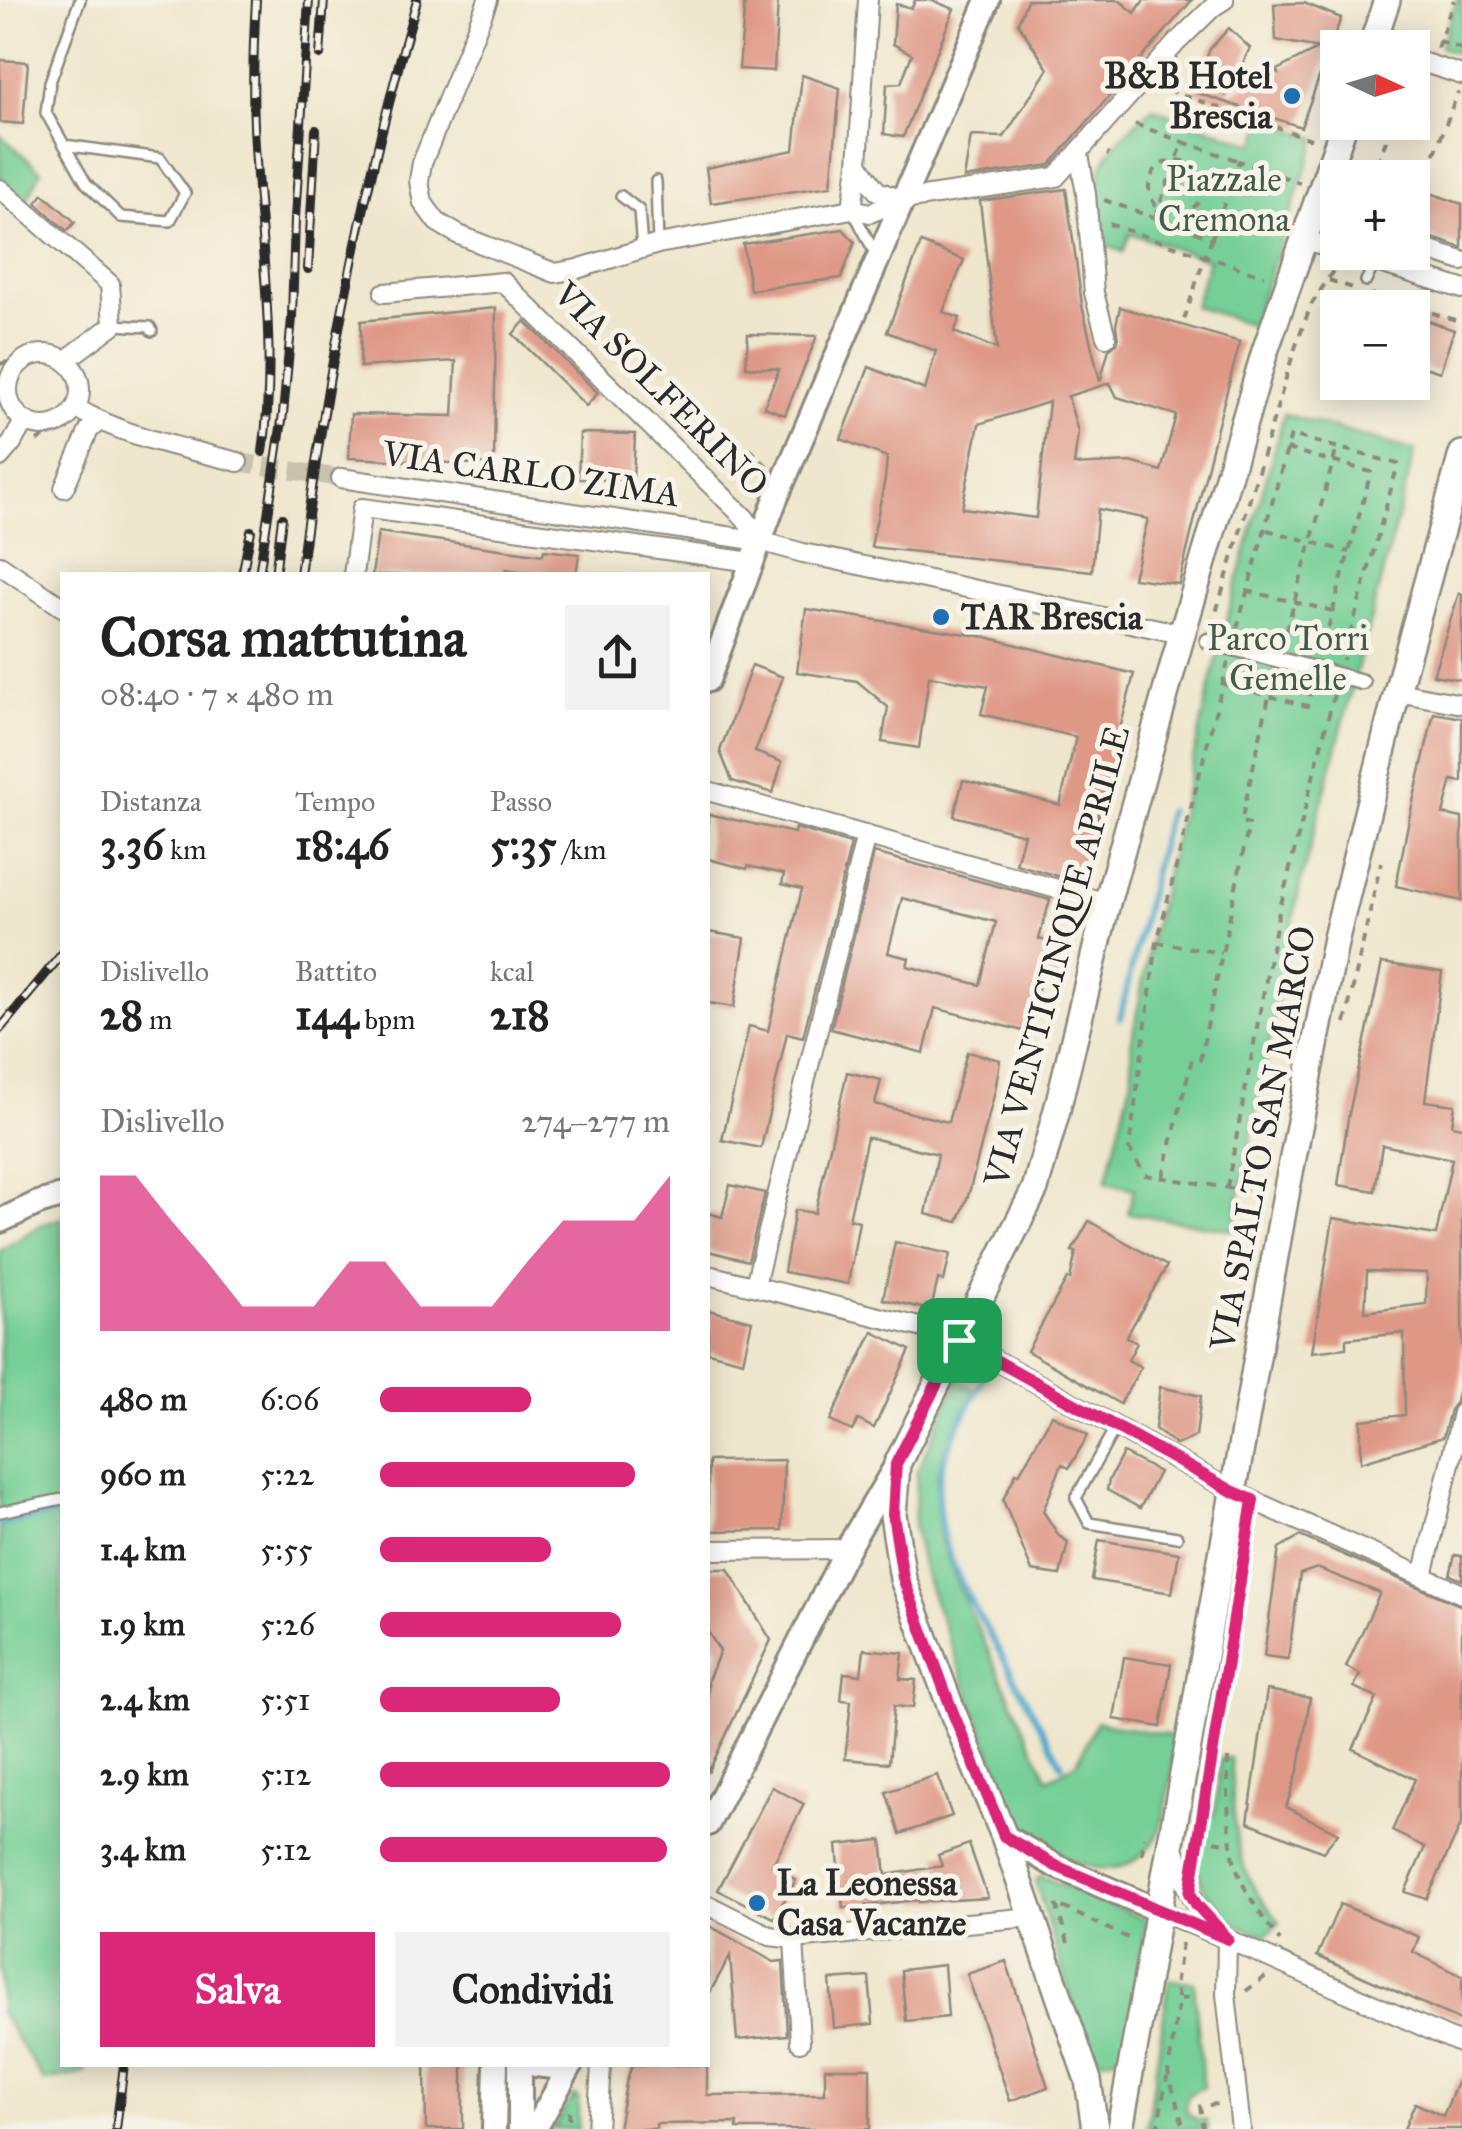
<!DOCTYPE html>
<html lang="it">
<head>
<meta charset="utf-8">
<style>
	:root { --surface:#fff; --page:#f2f2f2; --text:#222; --muted:#767676; --accent:#db2777 }
	body { margin:0; font-family:"IM FELL Great Primer",serif; background:var(--page); color:var(--text); height:100vh; display:flex; flex-direction:column; font-size:38px; white-space:nowrap }
	* { box-sizing:border-box; margin:0 }
	p { font-size:32px; color:var(--muted) }
	.icon { flex:none; width:55px; height:55px; fill:none; stroke:currentColor; stroke-width:2; stroke-linecap:round; stroke-linejoin:round }
	.map { position:relative; flex:1; overflow:hidden }
	.details { position:absolute; left:60px; top:572px; width:650px; height:1495px; display:flex; flex-direction:column; background:var(--surface); border-radius:0px; box-shadow:0 5px 25px #0003 }
	.details>* { flex:none }
	.needle { width:65px; rotate:94deg }
	.tools { position:absolute; left:1320px; top:30px; display:grid; gap:20px }
	.tools a { display:grid; place-items:center; width:110px; height:110px; border-radius:0px; background:var(--surface); box-shadow:0 5px 25px #0003; font-size:50px }
	.pin { position:absolute; display:grid; place-items:center; width:85px; height:85px; color:#fff; margin:-42px; border-radius:20px; box-shadow:0 5px 15px #0006 }
	.round { display:grid; place-items:center; flex:none; width:105px; height:105px; border-radius:0px; background:var(--page) }
	.summary { display:flex; align-items:center; justify-content:space-between; height:170px; padding:0 40px }
	h1 { font-size:55px; font-weight:800; line-height:75px }
	.metrics { display:grid; grid-template-columns:repeat(3,1fr); gap:15px; height:170px; padding:10px 40px }
	.metrics div { display:grid; align-content:center }
	.metrics b { font-size:42px; font-weight:800 }
	.metrics small { font-size:28px; font-weight:400 }
	.metrics p { font-size:28px }
	.chart { height:280px; padding:20px 40px }
	.chart p { display:flex; justify-content:space-between }
	.chart svg { width:100%; height:180px; margin-top:10px; fill:var(--accent); opacity:.7 }
	.button { display:flex; gap:20px; margin-top:auto; padding:20px 40px }
	.button a { flex:1; height:115px; border-radius:0px; background:var(--accent); color:#fff; font-size:40px; font-weight:800; line-height:115px; text-align:center }
	.button a+a { background:var(--page); color:var(--text) }
	ul { padding:0 40px; list-style:none; font-size:32px }
	li { display:grid; grid-template-columns:160px 120px 1fr; align-items:center; height:75px }
	li i { height:25px; border-radius:12px; background:var(--accent) }
	.map>svg:first-child { display:block }
	.green { fill:#74cf96; stroke:#507d60; stroke-width:2.5 }
	.lines { fill:none; stroke-linecap:round; stroke-linejoin:round }
	.stream { stroke:#4da8cb; stroke-width:6 }
	.building { fill:#df9886; fill-rule:evenodd }
	.minor-tunnel { stroke:#c8c1ad; stroke-width:18; stroke-dasharray:18 9; stroke-linecap:butt }
	.service-casing { stroke:#8d897c; stroke-width:14 }
	.pedestrian-casing { stroke:#8d897c; stroke-width:19 }
	.minor-casing { stroke:#8d897c; stroke-width:22 }
	.tertiary-casing { stroke:#8d897c; stroke-width:28 }
	.secondary-casing { stroke:#8d897c; stroke-width:30 }
	.path { stroke:#8d897c; stroke-width:4; stroke-dasharray:8 8; stroke-linecap:butt }
	.service { stroke:#fff; stroke-width:9 }
	.pedestrian { stroke:#fff; stroke-width:14 }
	.minor { stroke:#fff; stroke-width:18 }
	.tertiary { stroke:#fff; stroke-width:22 }
	.secondary { stroke:#fff; stroke-width:25 }
	.rail-casing { stroke:#2b2b2b; stroke-width:10 }
	.rail { stroke:#f7f3e8; stroke-width:6; stroke-dasharray:19; stroke-linecap:butt }
	.route-casing { stroke:#fff; stroke-width:20 }
	.route { stroke:#db2777; stroke-width:12 }
	.poi-dot { fill:#1f6fb2; stroke:#f7f3e8; stroke-width:4 }
	.labels { text-anchor:middle; dominant-baseline:central; stroke-width:10; stroke-linejoin:round; paint-order:stroke }
	.poi-label { font-size:35px; font-weight:bold; fill:#2b2b2b; stroke:#f7f3e8; text-anchor:start }
	.park-label { font-size:35px; fill:#415c4b; stroke:#f7f3e8 }
	.street-label { font-size:35px; fill:#2b2b2b; stroke:#f7f3e8 }
</style>
</head>
<body>
<div class="map">
<svg width="1462" height="2129" viewBox="0 0 1462 2129">
	<rect width="100%" height="100%" fill="#f7f3e8"/>
	<filter id="ink" filterUnits="userSpaceOnUse"><feTurbulence type="fractalNoise" baseFrequency=".01" numOctaves="2"/><feDisplacementMap in="SourceGraphic" scale="20" xChannelSelector="R" yChannelSelector="G"/><feConvolveMatrix kernelMatrix="1 2 1 2 8 2 1 2 1" color-interpolation-filters="sRGB"/></filter>
	<filter id="wash" filterUnits="userSpaceOnUse"><feTurbulence type="fractalNoise" baseFrequency=".0048" numOctaves="4" result="noise"/><feDisplacementMap in="SourceGraphic" scale="40" xChannelSelector="R" yChannelSelector="G"/><feGaussianBlur stdDeviation="2.25" result="paint"/><feColorMatrix in="noise" values="0 0 0 0 0 0 0 0 0 0 0 0 0 0 0 0 0 1.4 0 .05"/><feComposite in="paint" operator="in"/></filter>
	<g filter="url(#wash)">
		<rect width="100%" height="100%" fill="#efe7cd"/>
		<g class="green">
			<path d="M1457,0H1462V55L1440,47Z"/>
			<path d="M1152,108L1255,144L1265,120L1317,138L1252,325L1194,306L1209,260L1130,233L1123,252L1106,245C1103,227 1098,207 1098,188C1097,155 1130,128 1152,108Z"/>
			<path d="M0,135L41,171L26,202L0,178Z"/>
			<path d="M1284,414L1415,451L1300,885L1233,1230L1128,1213L1134,1189L1106,1182L1132,1077L1131,1045L1150,943L1220,644Z"/>
			<path d="M62,1218V2065H86L85,2073L44,2081L0,2012V1251L41,1225Z"/>
			<path d="M958,1380L975,1390L944,1452L937,1478V1507L941,1542L959,1588L1048,1779L1077,1763L1096,1722L1178,1737C1172,1770 1169,1806 1157,1837C1154,1844 1148,1849 1142,1854C1104,1890 1048,1851 1018,1823L924,1574L914,1528L917,1471Z"/>
			<path d="M1221,1758H1231C1233,1794 1232,1835 1245,1869C1252,1889 1267,1906 1280,1922L1266,1936L1228,1921L1203,1888L1195,1862L1200,1817L1215,1813Z"/>
			<path d="M1041,1876L1147,1920L1125,2055L1103,2060L1087,2052L1035,1881Z"/>
			<path d="M1169,1980L1194,1982L1203,2087L1188,2095C1182,2110 1188,2120 1206,2120L1208,2129H1147Z"/>
			<path d="M574,2095L578,2098V2129H553Z"/>
		</g>
		<g class="lines">
			<g class="stream">
				<path d="M1120,1018L1168,811"/>
				<path d="M984,1377C969,1408 946,1442 940,1476C929,1541 972,1602 1002,1656C1022,1692 1042,1729 1062,1765"/>
				<path d="M0,1524L62,1513"/>
			</g>
		</g>
		<g id="blocks">
			<g class="building">
				<path d="M745,0H778L774,71L739,69Z"/>
				<path d="M915,0H931L954,9L903,137L884,134L887,84L901,83L912,54L893,44L896,4L912,8Z"/>
				<path d="M1027,0H1119L1135,13L1144,0H1192L1050,165L964,178L971,136L1004,137L1048,69L1018,23Z"/>
				<path d="M1304,3L1341,18L1301,127L1194,92L1210,49L1229,28L1250,48L1227,95L1275,71L1278,73L1277,70L1319,48L1276,40L1274,4Z"/>
				<path d="M0,60L28,62L23,124L0,122Z"/>
				<path d="M802,75L840,88L831,186L711,203L706,168L794,150Z"/>
				<path d="M1066,189L1082,305L1100,382L1109,349L1118,341L1116,325L1120,307L1240,342L1217,428L1179,584L1133,578L1148,519L1098,509L1092,571L871,547L885,479L887,457L841,439L869,367L925,390L936,351L887,332L921,243L964,260L943,312L960,318L954,332L997,349L980,201ZM1110,383L1117,397L1176,415L1161,471L1131,462L1074,465L1078,432L1068,396ZM1049,402L1036,518L962,508L979,424Z"/>
				<path d="M1424,191L1462,204V248L1412,231Z"/>
				<path d="M43,194L75,222L67,231L36,203Z"/>
				<path d="M843,229L855,242L841,278L750,290L743,244Z"/>
				<path d="M496,308L494,465L349,458L351,414L453,416L456,361L360,367L361,321Z"/>
				<path d="M1412,315L1454,330L1440,372L1412,363Z"/>
				<path d="M525,321L598,393L586,406L513,334Z"/>
				<path d="M748,334L817,336L785,415L764,407L779,369L746,367Z"/>
				<path d="M580,433L635,434L633,480L578,479Z"/>
				<path d="M378,532L543,555L544,550L579,554L576,575H546L506,569L505,575H372Z"/>
				<path d="M1459,593L1462,594V680L1433,675Z"/>
				<path d="M806,609L986,637L1134,674L1081,883L1016,864L1024,834L954,816L963,780L1060,805L1076,737L981,714L988,686L929,676L919,748L882,742L888,707L857,681L797,672Z"/>
				<path d="M752,665L783,677L755,752L782,762L773,793L732,781L720,751Z"/>
				<path d="M1434,713L1462,718V782L1452,780L1443,814L1462,818V901L1396,886L1409,819Z"/>
				<path d="M708,814L794,833L795,828L851,844L803,1037L787,1033L761,1148L722,1140L749,1026L768,1031L802,889L782,884L784,874L748,866L747,869L708,859Z"/>
				<path d="M874,853L1050,900L1039,939L1067,947L1058,982L1041,978L1027,1032L935,1008L924,1053L831,1029ZM902,898L996,922L980,985L907,966L909,958L888,953Z"/>
				<path d="M708,932L745,938L734,1007L708,1003Z"/>
				<path d="M1382,963L1442,972L1425,1101L1455,1105L1452,1125L1462,1127V1372L1456,1402L1450,1410L1443,1437L1361,1462V1420L1405,1415L1404,1333L1346,1339V1348L1312,1352L1333,1218L1436,1235L1452,1159L1382,1145L1375,1191L1338,1185L1348,1118ZM1367,1271L1427,1273L1426,1304L1365,1312Z"/>
				<path d="M967,1052L1000,1060L995,1091L969,1193L958,1222L926,1214L938,1154L867,1137L849,1219L859,1221L848,1284L784,1272L795,1210L815,1213L847,1072L881,1080L875,1104L948,1122Z"/>
				<path d="M730,1185L765,1193L748,1261L708,1251V1213L722,1217Z"/>
				<path d="M1089,1221L1167,1266L1126,1337L1137,1343L1128,1360L1141,1367L1120,1404L1027,1351L1067,1279H1070L1076,1252L1072,1251Z"/>
				<path d="M895,1242L950,1254L944,1281L938,1279L931,1310L883,1299Z"/>
				<path d="M708,1310L752,1321L743,1361L708,1352Z"/>
				<path d="M873,1332L910,1350L874,1428L858,1420L852,1431L830,1421Z"/>
				<path d="M1160,1387L1201,1396L1196,1436L1176,1445L1155,1429Z"/>
				<path d="M1052,1415L1088,1435L1069,1468L1062,1464L1043,1511L1059,1536L1068,1542L1060,1575L1032,1571L1003,1500L1016,1473L1019,1474Z"/>
				<path d="M1123,1453L1159,1472L1140,1508L1107,1490L1109,1480Z"/>
				<path d="M784,1460L782,1530L708,1531V1461Z"/>
				<path d="M1300,1536L1462,1606V1822L1427,1899L1405,1892L1425,1847L1392,1831L1415,1779L1353,1749L1377,1698L1354,1687L1360,1674L1346,1667L1380,1593L1317,1568L1300,1574L1288,1659L1264,1656L1279,1548Z"/>
				<path d="M1099,1540L1179,1553L1172,1593L1092,1580Z"/>
				<path d="M1455,1555L1462,1556V1580L1450,1575Z"/>
				<path d="M708,1569H728L771,1640L708,1773V1680L720,1651L708,1632Z"/>
				<path d="M864,1649L903,1653L900,1679L916,1680L913,1708L894,1706L889,1763L845,1759L851,1701L841,1700L844,1673L861,1675Z"/>
				<path d="M1124,1657L1171,1664L1161,1727L1114,1719Z"/>
				<path d="M1267,1690L1310,1698L1299,1768L1286,1807L1338,1833L1323,1852L1248,1822Z"/>
				<path d="M937,1775L952,1816L900,1834L886,1792Z"/>
				<path d="M772,1787L804,1804L772,1866L796,1880L774,1918L718,1890Z"/>
				<path d="M882,1840L886,1875L942,1866L938,1855L969,1844L988,1898L919,1902L918,1900L843,1908L837,1845Z"/>
				<path d="M1340,1904L1419,1937L1413,1952L1462,1976V2021L1317,1956Z"/>
				<path d="M708,1925L774,1962L783,1961L787,2035L737,2040L730,1956L708,1996Z"/>
				<path d="M1006,1961L1048,2087L1010,2101L967,1974Z"/>
				<path d="M944,1965L948,2017L906,2021L901,1970Z"/>
				<path d="M869,1977L873,2024L834,2028L830,1980Z"/>
				<path d="M425,2065H463V2129H426Z"/>
				<path d="M632,2065H707V2095L825,2094V2068H870V2129H737V2123L656,2124V2129H618L626,2083Z"/>
				<path d="M1462,2071V2129H1404L1415,2103L1443,2116Z"/>
			</g>
		</g>
	</g>
	<g filter="url(#ink)">
		<use href="#blocks" fill-opacity="0" stroke="#8d897c" stroke-width="2.5"/>
		<g class="lines">
			<path class="minor-tunnel" d="M238,462L341,478"/>
			<g class="service-casing">
				<g id="service">
					<path d="M64,145L160,158L185,193L170,221L121,217L86,183L46,113L50,82L80,0"/>
					<path d="M656,181L658,244"/>
					<path d="M621,196L639,210L642,249"/>
					<path d="M853,211L876,255"/>
					<path d="M1366,281L1375,262"/>
					<path d="M113,325L150,327L152,331"/>
					<path d="M1116,1426L1076,1498L1089,1523L1177,1537"/>
					<path d="M0,1512L62,1499"/>
				</g>
			</g>
			<g class="pedestrian-casing">
				<path id="pedestrian" d="M1208,641L1362,682"/>
			</g>
			<g class="minor-casing">
				<g id="minor">
					<path d="M488,0L422,163L419,181L423,203L437,222L459,235L555,273L577,269L658,244L852,209L870,213L903,200L1056,177L1177,42L1213,7L1224,0"/>
					<path d="M1412,59L1462,75"/>
					<path d="M1079,154L1086,194L1094,293L1106,337"/>
					<path d="M858,164L877,191L903,200"/>
					<path d="M0,189L110,284L113,325L66,360"/>
					<path d="M852,209L858,164L868,0"/>
					<path d="M1312,214L1338,222"/>
					<path d="M1303,239L1338,250"/>
					<path d="M1412,245L1462,261"/>
					<path d="M1345,252L1462,289"/>
					<path d="M384,293L503,282L745,518L760,541"/>
					<circle cx="44" cy="390" r="36"/>
					<path d="M76,408C124,437 183,448 238,462"/>
					<path d="M0,457L12,443L24,421"/>
					<path d="M341,478L760,541L803,553L1182,634"/>
					<path d="M64,488L89,430L98,422"/>
					<path d="M0,565L62,607"/>
					<path d="M353,575L362,508L752,562"/>
					<path d="M1397,692L1462,704"/>
					<path d="M708,791L1107,903"/>
					<path d="M708,1275L932,1330L959,1340L1232,1491L1462,1594"/>
					<path d="M755,1285L866,835"/>
					<path d="M708,1550L847,1549"/>
					<path d="M1423,1576L1462,1413"/>
					<path d="M1174,1847L1185,1882L1196,1904L1227,1939L1226,1994L1241,2129"/>
					<path d="M708,1905L770,1936L794,1939L1031,1917"/>
					<path d="M1159,1911L1227,1939L1462,2044"/>
					<path d="M794,1939L800,2042"/>
					<path d="M597,2129L601,2065"/>
				</g>
			</g>
			<g class="tertiary-casing">
				<g id="tertiary">
					<path d="M708,680L775,501L988,0"/>
					<path d="M0,1221L38,1203L62,1196"/>
					<path d="M708,1824L847,1549L897,1464"/>
					<path d="M1004,1836L1056,1866L1159,1911"/>
					<path d="M535,2065L553,2067L557,2065"/>
					<path d="M494,2129L496,2065"/>
					<path d="M520,2129V2065"/>
					<path d="M535,2129L571,2065"/>
				</g>
			</g>
			<g class="secondary-casing">
				<g id="secondary">
					<path d="M1371,48L1387,0"/>
					<path d="M1095,2129L1088,2080L1004,1836L953,1713L903,1579L893,1515L897,1464L1035,1189L1057,1110L1107,903L1182,634L1265,351L1345,122"/>
					<path d="M1120,2129L1288,1183L1336,938L1397,692L1462,454"/>
				</g>
			</g>
			<g class="path">
				<path d="M1439,41L1462,49"/>
				<path d="M1437,48L1454,0"/>
				<path d="M1168,90L1311,139"/>
				<path d="M1135,124L1183,142"/>
				<path d="M1107,154L1109,155"/>
				<circle cx="1176" cy="187" r="27"/>
				<path d="M1372,178L1393,122"/>
				<path d="M1104,200L1212,238L1239,161L1300,183"/>
				<path d="M1412,214L1458,92"/>
				<path d="M1155,217L1183,142L1239,161"/>
				<path d="M1109,224L1205,256L1184,320"/>
				<path d="M1212,238L1205,256L1264,276"/>
				<path d="M1329,280L1353,288"/>
				<path d="M1371,294L1462,322"/>
				<path d="M0,364L49,350"/>
				<path d="M37,441L54,431L70,429"/>
				<path d="M750,449L768,467"/>
				<path d="M1287,449L1371,472L1321,654"/>
				<path d="M1267,530L1349,552"/>
				<path d="M1247,591L1333,611"/>
				<path d="M1212,626L1294,351L1311,305L1335,268"/>
				<path d="M1237,628L1291,435L1398,464L1343,660"/>
				<path d="M1282,646L1337,448"/>
				<path d="M1228,662L1157,942L1129,1148L1145,1175L1255,1192"/>
				<path d="M1224,684L1307,706L1312,687"/>
				<path d="M1157,942L1221,953"/>
				<path d="M1345,1023L1381,862"/>
				<path d="M1163,1176L1192,1059L1200,1060L1249,824L1241,822L1274,674"/>
				<path d="M1227,1187L1278,916L1334,694"/>
				<path d="M1228,1758C1228,1790 1227,1837 1236,1867C1245,1894 1264,1919 1280,1941"/>
				<path d="M1199,1839L1233,1844"/>
				<path d="M1197,1850L1218,1721"/>
				<path d="M1142,1854L1144,1837"/>
				<path d="M1068,1943L1056,1904L1128,1938"/>
				<path d="M1182,1943L1175,1985L1179,2000L1168,2072L1184,2129"/>
				<path d="M1246,1991L1266,1976"/>
				<path d="M1180,1999L1195,1997"/>
				<path d="M569,2111L570,2129"/>
				<path d="M1157,2129L1167,2077"/>
				<path d="M1203,2129L1200,2106L1217,2104"/>
			</g>
			<use href="#service" class="service"/>
			<use href="#pedestrian" class="pedestrian"/>
			<use href="#minor" class="minor"/>
			<use href="#tertiary" class="tertiary"/>
			<use href="#secondary" class="secondary"/>
			<g class="rail-casing">
				<g id="rail">
					<path d="M256,0C253,49 252,97 255,146C261,247 277,350 263,452"/>
					<path d="M320,55L324,0"/>
					<path d="M308,269L316,130"/>
					<path d="M242,575L251,531"/>
					<path d="M259,575L283,414L292,318L295,218L309,0"/>
					<path d="M275,575L282,518"/>
					<path d="M300,575C325,380 362,189 417,0"/>
					<path d="M0,1029L62,954"/>
					<path d="M116,2129L124,2065"/>
				</g>
			</g>
			<use href="#rail" class="rail"/>
		</g>
	</g>
	<g class="lines" filter="url(#ink)">
		<g class="route-casing">
			<path id="route" d="M959,1340L1232,1491L1253,1500L1190,1893L1196,1904L1228,1939L1056,1866L1004,1836L953,1713L903,1578L893,1514L896,1464Z"/>
		</g>
		<use href="#route" class="route"/>
	</g>
	<g class="poi-dot">
		<circle cx="1292" cy="96" r="10"/>
		<circle cx="941" cy="617" r="10"/>
		<circle cx="757" cy="1903" r="10"/>
	</g>
	<g class="labels">
		<g class="poi-label">
			<text x="1272" y="76" text-anchor="end">B&amp;B Hotel<tspan x="1272" dy="40">Brescia</tspan></text>
			<text x="961" y="617">TAR Brescia</text>
			<text x="777" y="1883">La Leonessa<tspan x="777" dy="40">Casa Vacanze</tspan></text>
		</g>
		<g class="park-label">
			<text x="1224" y="179">Piazzale<tspan x="1224" dy="40">Cremona</tspan></text>
			<text x="1288" y="638">Parco Torri<tspan x="1288" dy="40">Gemelle</tspan></text>
		</g>
		<g class="street-label">
			<text transform="translate(661 389) rotate(45)">VIA SOLFERINO</text>
			<text transform="translate(531 474) rotate(8)">VIA CARLO ZIMA</text>
			<text transform="translate(1057 956) rotate(-75)">VIA VENTICINQUE APRILE</text>
			<text transform="translate(1263 1138) rotate(-79)">VIA SPALTO SAN MARCO</text>
		</g>
	</g>
</svg>
<div class="tools">
<a><svg class="needle" viewBox="-14 -14 28 28"><path d="M0-13l5 13h-10z" fill="#e53935"/><path d="M0 13l5-13h-10z" fill="#767676"/></svg></a>
<a>+</a>
<a>−</a>
</div>
<div class="pin" style="left:959px;top:1340px;background:#1e9e55"><svg class="icon" aria-label="arrive" viewBox="0 0 24 24"><path d="M6 21V4h12l-3 4 3 4H6"/></svg></div>
<section class="details">
<div class="summary"><div><h1>Corsa mattutina</h1><p>08:40 · 7 × 480 m</p></div><a class="round"><svg class="icon" aria-label="share" viewBox="0 0 24 24"><path d="M12 15V3M7 8l5-5 5 5M5 13v7h14v-7"/></svg></a></div>
<div class="metrics">
<div><p>Distanza</p><b>3.36<small> km</small></b></div>
<div><p>Tempo</p><b>18:46</b></div>
<div><p>Passo</p><b>5:35<small> /km</small></b></div>
</div>
<div class="metrics">
<div><p>Dislivello</p><b>28<small> m</small></b></div>
<div><p>Battito</p><b>144<small> bpm</small></b></div>
<div><p>kcal</p><b>218</b></div>
</div>
<div class="chart"><p><span>Dislivello</span>274–277 m</p>
<svg viewBox="0 0 160 44" preserveAspectRatio="none"><path d="M0 44V6L10 6L20 17L30 27L40 38L50 38L60 38L70 27L80 27L90 38L100 38L110 38L120 27L130 17L140 17L150 17L160 6V44z"/></svg>
</div>
<ul>
<li><b>480 m</b>6:06<i style="width:52%"></i></li>
<li><b>960 m</b>5:22<i style="width:88%"></i></li>
<li><b>1.4 km</b>5:55<i style="width:59%"></i></li>
<li><b>1.9 km</b>5:26<i style="width:83%"></i></li>
<li><b>2.4 km</b>5:51<i style="width:62%"></i></li>
<li><b>2.9 km</b>5:12<i style="width:100%"></i></li>
<li><b>3.4 km</b>5:12<i style="width:99%"></i></li>
</ul>
<div class="button"><a>Salva</a><a>Condividi</a></div>
</section>
</div>
</body>
</html>
